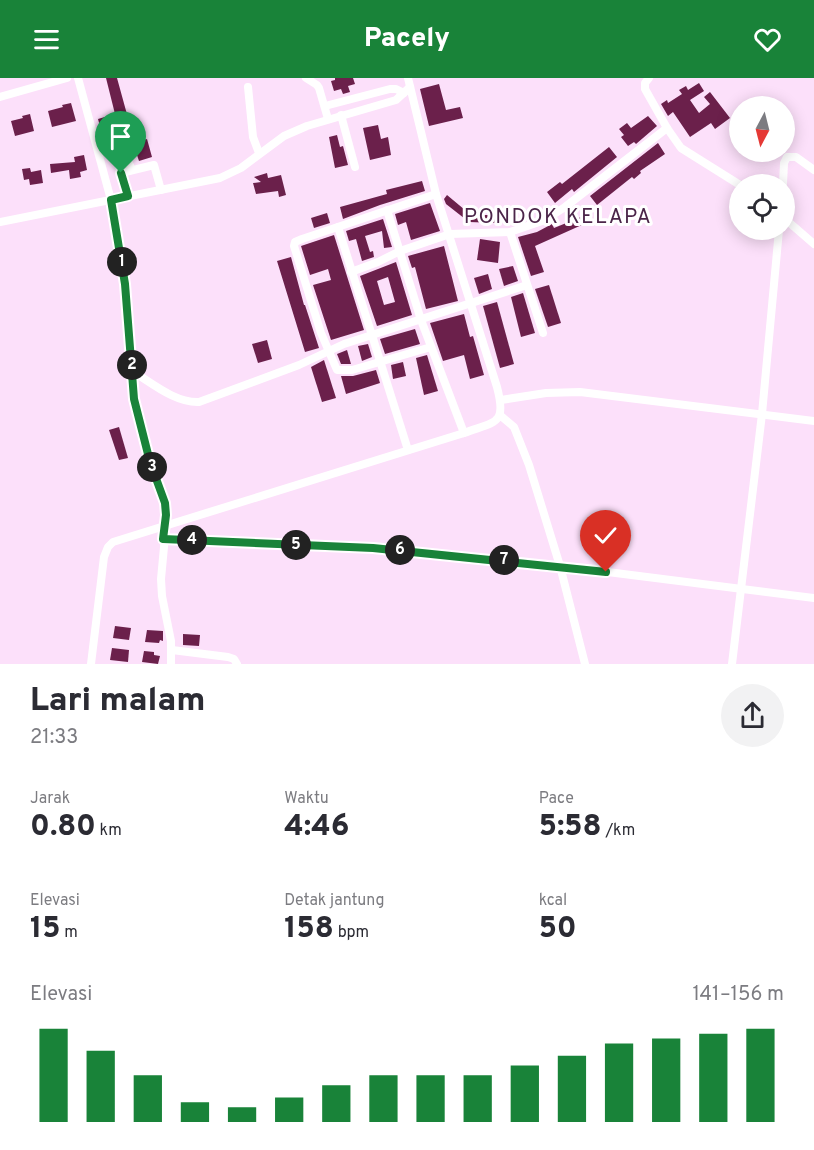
<!DOCTYPE html>
<html lang="id">
<head>
<meta charset="utf-8">
<style>
	:root { --surface:#fff; --page:#f2f2f3; --text:#2b2b33; --muted:#7c7c81; --accent:#198339 }
	body { margin:0; font-family:Overpass,sans-serif; background:var(--page); color:var(--text); height:100vh; display:flex; flex-direction:column; font-size:22px; white-space:nowrap }
	* { box-sizing:border-box; margin:0 }
	p { font-size:20px; color:var(--muted) }
	.icon { flex:none; width:33px; height:33px; fill:none; stroke:currentColor; stroke-width:2; stroke-linecap:round; stroke-linejoin:round }
	.map { position:relative; height:586px; overflow:hidden }
	.drawer { display:flex; flex-direction:column; background:var(--surface); flex:1 }
	.drawer>* { flex:none }
	.needle { width:39px; rotate:187deg }
	.fabs { position:absolute; left:729px; top:18px; display:grid; gap:12px }
	.fabs a { display:grid; place-items:center; width:66px; height:66px; border-radius:50%; background:var(--surface); box-shadow:0 3px 15px #0003; font-size:30px }
	.pin { position:absolute; display:grid; place-items:center; width:51px; height:51px; color:#fff; margin:-62px -26px; border-radius:50% 50% 50% 0; rotate:-45deg; box-shadow:0 0 6px #0007 }
	.pin .icon { rotate:45deg }
	.km { position:absolute; width:30px; height:30px; margin:-15px; border-radius:50%; background:#222; color:#fff; font-size:16px; line-height:30px; text-align:center }
	.round { display:grid; place-items:center; flex:none; width:63px; height:63px; border-radius:32px; background:var(--page) }
	.overview { display:flex; align-items:center; justify-content:space-between; height:102px; padding:0 30px }
	h1 { font-size:33px; font-weight:800; line-height:45px }
	.figures { display:grid; grid-template-columns:repeat(3,1fr); gap:9px; height:102px; padding:6px 30px }
	.figures div { display:grid; align-content:center }
	.figures b { font-size:30px; font-weight:800 }
	.figures small { font-size:16px; font-weight:400 }
	.figures p { font-size:16px }
	.chart { height:168px; padding:12px 30px }
	.chart p { display:flex; justify-content:space-between }
	.chart svg { width:100%; height:108px; margin-top:6px; stroke:var(--accent); stroke-width:6 }
	header { display:flex; justify-content:space-between; align-items:center; height:78px; padding:0 30px; background:var(--accent); color:#fff; font-size:27px; font-weight:800 }
	.map>svg:first-child { display:block }
	.building { fill:#6b204b; fill-rule:evenodd }
	.lines { fill:none; stroke-linecap:round; stroke-linejoin:round }
	.minor { stroke:#fff; stroke-width:8 }
	.route-casing { stroke:#fff; stroke-width:12 }
	.route { stroke:#198339; stroke-width:8 }
	.labels { text-anchor:middle; dominant-baseline:central; stroke-width:6; stroke-linejoin:round; paint-order:stroke }
	.quarter-label { font-size:21px; letter-spacing:1.5px; fill:#4b2549; stroke:#fff }
</style>
</head>
<body>
<header><svg class="icon" aria-label="menu" viewBox="0 0 24 24"><path d="M4 6h16M4 12h16M4 18h16"/></svg>Pacely<svg class="icon" aria-label="heart" viewBox="0 0 24 24"><path d="M12 20l-8-8c-3-5 5-10 8-4 3-6 11-1 8 4z"/></svg></header>
<div class="map">
<svg width="814" height="586" viewBox="0 0 814 586">
	<rect width="100%" height="100%" fill="#fce0fa"/>
	<g class="building">
		<path d="M106,0H117L128,40L100,48L98,41L115,36Z"/>
		<path d="M335,0H353L355,6L348,8L350,14L343,16L341,11L334,13L331,3L335,2Z"/>
		<path d="M699,5L704,13L690,22L699,35L710,26L704,19L710,14L730,40L715,51L711,45L690,59L673,34L668,38L661,26L667,22L668,25L682,16L679,12L686,8L688,12Z"/>
		<path d="M439,6L446,32L460,29L463,40L429,48L420,11Z"/>
		<path d="M71,25L76,43L52,49L48,33L63,29L62,27Z"/>
		<path d="M30,36L34,53L15,58L11,43L23,40L22,38Z"/>
		<path d="M648,38L657,48L636,66L634,64L628,68L621,59L624,57L619,51L627,45L631,50Z"/>
		<path d="M378,47L381,61L388,59L391,77L370,82L363,50Z"/>
		<path d="M337,57L340,69L343,68L348,87L335,90L329,59Z"/>
		<path d="M147,61L152,79L139,83L137,77L124,79L122,69Z"/>
		<path d="M658,65L665,76L640,93L641,95L634,101L632,99L597,127L590,118Z"/>
		<path d="M609,69L617,79L574,114L572,111L555,125L547,114L560,104L562,106Z"/>
		<path d="M84,77L87,92L80,94L81,99L70,101L69,92L51,95L50,86L75,84L74,79Z"/>
		<path d="M30,90L31,94L41,92L43,105L30,107L29,101L24,102L22,91Z"/>
		<path d="M267,95L268,100L281,97L286,117L279,119L278,113L256,116L253,105L261,104L254,99Z"/>
		<path d="M422,103L425,113L380,127L343,141L340,129L387,116L386,112Z"/>
		<path d="M447,117L471,137H497V145L469,144L446,126L444,121Z"/>
		<path d="M430,125L440,153L411,162L406,144L398,147L395,136Z"/>
		<path d="M327,135L330,145L314,150L311,140Z"/>
		<path d="M581,139L584,146L535,168L544,194L531,198L518,159L537,154L552,146L554,150Z"/>
		<path d="M383,141L392,169L384,170L382,153L365,158L370,174L373,173L374,179L362,183L356,161L349,163L346,153Z"/>
		<path d="M334,157L364,252L331,262L313,207L331,202L328,191L310,197L301,168Z"/>
		<path d="M480,161L500,164L498,185L477,182Z"/>
		<path d="M444,168L458,223L426,231L415,189L412,190L408,178Z"/>
		<path d="M291,179L304,227H305L319,270L305,274L277,183Z"/>
		<path d="M396,184L412,237L377,248L360,198ZM388,199L395,224L384,227L377,203Z"/>
		<path d="M513,188L518,203L504,208L499,191Z"/>
		<path d="M488,196L492,211L479,216L474,200Z"/>
		<path d="M549,207L561,245L548,249L535,211Z"/>
		<path d="M523,215L535,255L521,259L511,219Z"/>
		<path d="M497,224L514,286L500,290L483,228Z"/>
		<path d="M464,236L470,259L473,258L484,297L470,301L464,277L443,283L430,245Z"/>
		<path d="M415,251L420,266L385,276L380,261Z"/>
		<path d="M267,262L272,281L258,285L252,266Z"/>
		<path d="M368,266L372,279L362,283L358,268Z"/>
		<path d="M347,272L351,286H341L337,276Z"/>
		<path d="M427,277L438,313L424,317L416,280Z"/>
		<path d="M324,282L336,320L322,324L311,289Z"/>
		<path d="M403,284L406,298L393,301L391,287Z"/>
		<path d="M376,292L380,305L346,316L341,298H353Z"/>
		<path d="M119,349L128,380L119,382L109,352Z"/>
		<path d="M115,548L131,550L129,562L113,560Z"/>
		<path d="M147,552L163,553V563L160,562L159,565L145,564Z"/>
		<path d="M183,556L200,557L199,568L183,567Z"/>
		<path d="M112,570L129,572L128,584L110,582Z"/>
		<path d="M144,573L154,574V577L160,578L158,586L142,584Z"/>
	</g>
	<g class="lines">
		<g class="minor">
			<path d="M78,0L111,122L117,157L125,206L134,321L150,384L165,425L167,437L161,501L162,518L171,563V586"/>
			<path d="M306,0L317,7L319,10L328,41"/>
			<path d="M649,0L645,5V11L667,50L681,70L740,107"/>
			<path d="M248,9L253,59L259,75"/>
			<path d="M0,19L67,0"/>
			<path d="M325,28L390,11H396L404,15"/>
			<path d="M341,37L355,89"/>
			<path d="M115,60L118,85L128,118"/>
			<path d="M118,85H129L132,92"/>
			<path d="M121,95L154,87L161,112"/>
			<path d="M783,106L784,85L787,79H796L814,92"/>
			<path d="M387,132L421,242L464,355"/>
			<path d="M784,140L814,166"/>
			<path d="M0,144L220,100L241,90L284,58L307,48L396,22L410,9"/>
			<path d="M338,149L408,372"/>
			<path d="M510,154L543,255"/>
			<path d="M351,194L378,184L400,173L450,156L510,154L545,142L565,129L667,50"/>
			<path d="M431,269L352,292H337L321,255L294,168L295,164L302,161L436,116"/>
			<path d="M132,293C152,305 175,325 199,324L299,287L344,266L527,207"/>
			<path d="M501,322L546,315L580,314L814,343"/>
			<path d="M501,338L514,349L529,387L560,488L585,586"/>
			<path d="M163,461L373,470L560,488L814,520"/>
			<path d="M172,572L228,579L234,581L237,586"/>
			<path d="M91,586L104,479L108,469L113,464L464,355C496,343 507,347 497,309L436,116L408,0"/>
			<path d="M732,586L762,336L779,152"/>
		</g>
	</g>
	<g class="lines">
		<g class="route-casing">
			<path id="route" d="M121,95L128,118L111,122L125,206L134,321L150,384L165,425L166,437L163,461L373,470L606,494"/>
		</g>
		<use href="#route" class="route"/>
	</g>
	<g class="labels">
		<g class="quarter-label">
			<text x="558" y="139">PONDOK KELAPA</text>
		</g>
	</g>
</svg>
<div class="fabs">
<a><svg class="needle" viewBox="-14 -14 28 28"><path d="M0-13l5 13h-10z" fill="#e53935"/><path d="M0 13l5-13h-10z" fill="#7c7c81"/></svg></a>
<a><svg class="icon" aria-label="locate" viewBox="0 0 24 24"><circle cx="12" cy="12" r="6"/><path d="M12 2v4M12 18v4M2 12h4M18 12h4"/></svg></a>
</div>
<div class="pin" style="left:121px;top:95px;background:#1e9e55"><svg class="icon" aria-label="arrive" viewBox="0 0 24 24"><path d="M6 21V4h12l-3 4 3 4H6"/></svg></div>
<div class="pin" style="left:606px;top:494px;background:#d93025"><svg class="icon" aria-label="check" viewBox="0 0 24 24"><path d="M5 12l5 5 9-10"/></svg></div>
<b class="km" style="left:122px;top:184px">1</b>
<b class="km" style="left:132px;top:287px">2</b>
<b class="km" style="left:152px;top:389px">3</b>
<b class="km" style="left:192px;top:462px">4</b>
<b class="km" style="left:296px;top:467px">5</b>
<b class="km" style="left:400px;top:472px">6</b>
<b class="km" style="left:504px;top:482px">7</b>
</div>
<section class="drawer">
<div class="overview"><div><h1>Lari malam</h1><p>21:33</p></div><a class="round"><svg class="icon" aria-label="share" viewBox="0 0 24 24"><path d="M12 15V3M7 8l5-5 5 5M5 13v7h14v-7"/></svg></a></div>
<div class="figures">
<div><p>Jarak</p><b>0.80<small> km</small></b></div>
<div><p>Waktu</p><b>4:46</b></div>
<div><p>Pace</p><b>5:58<small> /km</small></b></div>
</div>
<div class="figures">
<div><p>Elevasi</p><b>15<small> m</small></b></div>
<div><p>Detak jantung</p><b>158<small> bpm</small></b></div>
<div><p>kcal</p><b>50</b></div>
</div>
<div class="chart"><p><span>Elevasi</span>141–156 m</p>
<svg viewBox="0 0 160 44" preserveAspectRatio="none"><path d="M5 44V6M15 44V15M25 44V25M35 44V36M45 44V38M55 44V34M65 44V29M75 44V25M85 44V25M95 44V25M105 44V21M115 44V17M125 44V12M135 44V10M145 44V8M155 44V6"/></svg>
</div>
</section>
</body>
</html>
